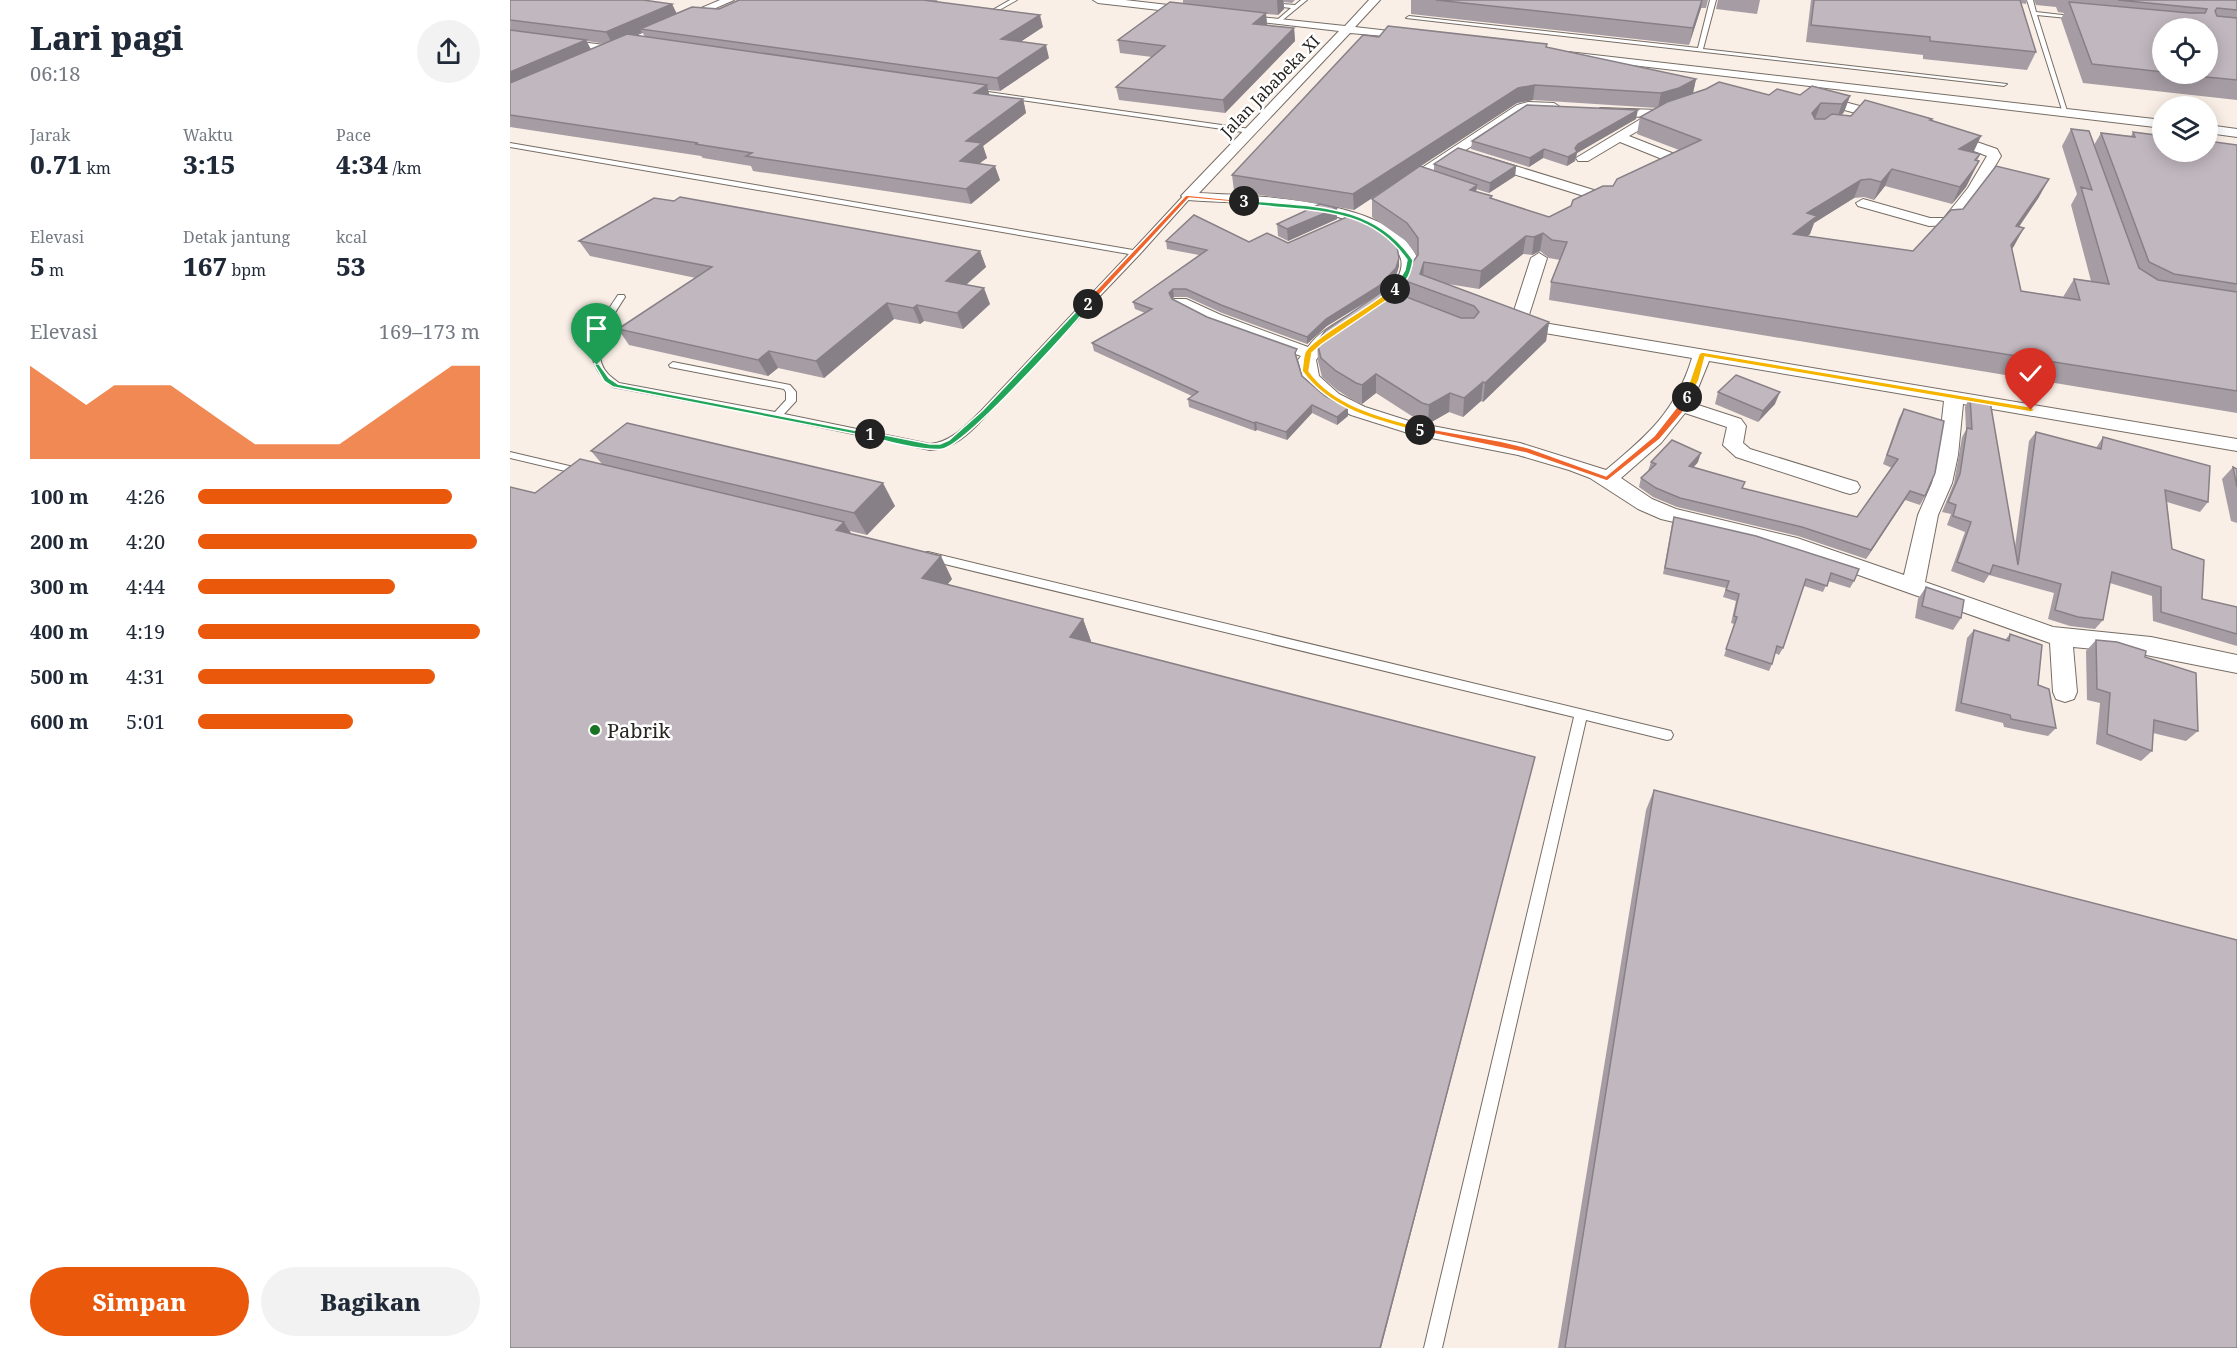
<!DOCTYPE html>
<html lang="id">
<head>
<meta charset="utf-8">
<style>
	:root { --surface:#fff; --page:#f2f2f3; --text:#1f2937; --muted:#747a83; --accent:#ea580c }
	body { margin:0; font-family:"Noto Serif",serif; background:var(--page); color:var(--text); height:100vh; display:flex; flex-direction:column; font-size:22px; white-space:nowrap }
	* { box-sizing:border-box; margin:0 }
	p { font-size:20px; color:var(--muted) }
	.icon { flex:none; width:33px; height:33px; fill:none; stroke:currentColor; stroke-width:2; stroke-linecap:round; stroke-linejoin:round }
	.map { position:relative; flex:1; overflow:hidden }
	.side { display:flex; flex-direction:column; background:var(--surface); width:510px }
	.side>* { flex:none }
	.fabs { position:absolute; left:1642px; top:18px; display:grid; gap:12px }
	.fabs a { display:grid; place-items:center; width:66px; height:66px; border-radius:50%; background:var(--surface); box-shadow:0 3px 15px #0003; font-size:30px }
	.pin { position:absolute; display:grid; place-items:center; width:51px; height:51px; color:#fff; margin:-62px -26px; border-radius:50% 50% 50% 0; rotate:-45deg; box-shadow:0 0 6px #0007 }
	.pin .icon { rotate:45deg }
	.km { position:absolute; width:30px; height:30px; margin:-15px; border-radius:50%; background:#222; color:#fff; font-size:16px; line-height:30px; text-align:center }
	.round { display:grid; place-items:center; flex:none; width:63px; height:63px; border-radius:32px; background:var(--page) }
	.headline { display:flex; align-items:center; justify-content:space-between; height:102px; padding:0 30px }
	h1 { font-size:33px; font-weight:800; line-height:45px }
	.figures { display:grid; grid-template-columns:repeat(3,1fr); gap:9px; height:102px; padding:6px 30px }
	.figures div { display:grid; align-content:center }
	.figures b { font-size:26px; font-weight:800 }
	.figures small { font-size:16px; font-weight:400 }
	.figures p { font-size:16px }
	.chart { height:168px; padding:12px 30px }
	.chart p { display:flex; justify-content:space-between }
	.chart svg { width:100%; height:108px; margin-top:6px; fill:var(--accent); opacity:.7 }
	.primary-button { display:flex; gap:12px; margin-top:auto; padding:12px 30px }
	.primary-button a { flex:1; height:69px; border-radius:36px; background:var(--accent); color:#fff; font-size:24px; font-weight:800; line-height:69px; text-align:center }
	.primary-button a+a { background:var(--page); color:var(--text) }
	ul { padding:0 30px; list-style:none; font-size:20px }
	li { display:grid; grid-template-columns:96px 72px 1fr; align-items:center; height:45px }
	li i { height:15px; border-radius:8px; background:var(--accent) }
	main { display:flex; flex:1; min-height:0 }
	.map>svg:first-child { display:block }
	.lines { fill:none; stroke-linecap:round; stroke-linejoin:round }
	.service-casing { stroke:#766d65; stroke-width:2 }
	.minor-casing { stroke:#766d65; stroke-width:2 }
	.service { fill:#fff; fill-rule:evenodd }
	.minor { fill:#fff; fill-rule:evenodd }
	.wall { fill:#a69da4; fill-rule:evenodd }
	.shaded-wall { fill:#878086 }
	.building { fill:#c1b7bf; stroke:#878086; stroke-width:1.5 }
	.split-1 { fill:#22a559; stroke:#fff; stroke-width:1.5 }
	.split-2 { fill:#22a559; stroke:#fff; stroke-width:1.5 }
	.split-3 { fill:#f0652b; stroke:#fff; stroke-width:1.5 }
	.split-4 { fill:#22a559; stroke:#fff; stroke-width:1.5 }
	.split-5 { fill:#f5b400; stroke:#fff; stroke-width:1.5 }
	.split-6 { fill:#f0652b; stroke:#fff; stroke-width:1.5 }
	.split-7 { fill:#f5b400; stroke:#fff; stroke-width:1.5 }
	.poi-dot { fill:#167422; stroke:#fff; stroke-width:2 }
	.labels { text-anchor:middle; dominant-baseline:central; stroke-width:5; stroke-linejoin:round; paint-order:stroke }
	.far-street-label { font-size:16px; fill:#282421; stroke:#fff }
	.poi-label { font-size:20px; fill:#282421; stroke:#fff; text-anchor:start }
</style>
</head>
<body>
<main>
<section class="side">
<div class="headline"><div><h1>Lari pagi</h1><p>06:18</p></div><a class="round"><svg class="icon" aria-label="share" viewBox="0 0 24 24"><path d="M12 15V3M7 8l5-5 5 5M5 13v7h14v-7"/></svg></a></div>
<div class="figures">
<div><p>Jarak</p><b>0.71<small> km</small></b></div>
<div><p>Waktu</p><b>3:15</b></div>
<div><p>Pace</p><b>4:34<small> /km</small></b></div>
</div>
<div class="figures">
<div><p>Elevasi</p><b>5<small> m</small></b></div>
<div><p>Detak jantung</p><b>167<small> bpm</small></b></div>
<div><p>kcal</p><b>53</b></div>
</div>
<div class="chart"><p><span>Elevasi</span>169–173 m</p>
<svg viewBox="0 0 160 44" preserveAspectRatio="none"><path d="M0 44V6L10 14L20 22L30 14L40 14L50 14L60 22L70 30L80 38L90 38L100 38L110 38L120 30L130 22L140 14L150 6L160 6V44z"/></svg>
</div>
<ul>
<li><b>100 m</b>4:26<i style="width:90%"></i></li>
<li><b>200 m</b>4:20<i style="width:99%"></i></li>
<li><b>300 m</b>4:44<i style="width:70%"></i></li>
<li><b>400 m</b>4:19<i style="width:100%"></i></li>
<li><b>500 m</b>4:31<i style="width:84%"></i></li>
<li><b>600 m</b>5:01<i style="width:55%"></i></li>
</ul>
<div class="primary-button"><a>Simpan</a><a>Bagikan</a></div>
</section>
<div class="map">
<svg width="1727" height="1348" viewBox="0 0 1727 1348">
	<rect width="100%" height="100%" fill="#faefe6"/>
	<g class="lines">
		<g class="service-casing">
			<g id="service">
				<path d="M500,0H507L477,17L472,16Z"/>
				<path d="M791,0H797L769,23L767,20L781,8L756,5L759,3L785,5Z"/>
				<path d="M1200,0H1206L1193,49L1497,84L1494,86L896,18L899,16L1188,48Z"/>
				<path d="M1517,0H1523L1526,12L1570,17L1567,19L1527,15L1558,114L1553,113Z"/>
				<path d="M464,90L740,129L743,131L740,133L462,93Z"/>
				<path d="M0,143L623,250L675,194L682,196L629,255L466,426C452,440 439,449 420,450L267,418L103,387C65,357 86,328 108,295H114L115,297C102,317 77,352 98,374C101,377 105,380 109,383L265,412L276,400V392L274,389L160,367L159,365L163,362L280,385L286,392V401L274,414L420,444C442,442 456,425 471,411L619,254L0,147Z"/>
				<path d="M0,452L72,469L77,472L72,475L0,458Z"/>
				<path d="M418,552L1161,731L1163,735L1161,739L1157,740L1076,720L932,1348H914L1064,717L414,559L413,556L414,553Z"/>
			</g>
		</g>
		<g class="minor-casing">
			<g id="minor">
				<path d="M210,0H224L103,53L0,39V33L102,46Z"/>
				<path d="M583,0H615L684,8L689,11L684,14L588,3Z"/>
				<path d="M859,0H870L845,27L905,34L911,37L909,39L840,33L689,193C743,196 887,198 908,260C906,266 905,273 903,278C891,307 827,329 806,360L809,376L829,394L855,407L902,422L1010,443L1096,470C1137,436 1166,411 1182,358L1017,330L1011,329L1001,320L1021,258L1029,253L1037,258L1018,318L1022,321L1727,439V451L1453,404L1448,455L1442,483L1428,515L1415,582L1543,627L1641,637L1727,655V673L1626,653L1563,647L1567,692L1564,699L1555,702L1546,699L1543,692L1540,643L1295,556L1244,541L1151,519L1128,509L1080,478L1059,470L1008,455L901,434L841,415L817,402L794,382L788,360L791,356L699,323L664,305L662,302L664,299H676L711,315L798,347C817,319 873,305 888,277C896,261 890,252 877,242C823,200 743,205 678,200L671,196L829,31L725,19L721,18V14L835,26ZM1199,361L1434,401L1428,455L1422,483L1408,515L1394,575L1287,538L1166,509L1142,499L1111,478L1151,443L1175,413L1217,427L1213,445L1226,457L1333,492L1340,494L1347,492L1350,487L1347,482L1240,449L1233,443L1236,426L1231,419L1182,403Z"/>
				<path d="M1058,52L1653,120V128L1054,57L1052,55Z"/>
				<path d="M1305,94L1383,115L1385,118L1379,122L1301,101V95Z"/>
				<path d="M1018,102L1044,103L1050,107L1044,111H1015L895,190H885L883,187L1007,105Z"/>
				<path d="M1169,104L1173,105L1175,108L1173,111L1152,117L1119,136L1167,155L1169,158L1167,161H1157L1110,142L1078,161H1068L1066,158L1134,117L1094,115L1090,114L1088,111L1090,108L1148,110Z"/>
				<path d="M1698,125L1727,129V137L1698,133Z"/>
				<path d="M1435,131L1487,149L1491,156L1471,190L1443,225L1419,226L1348,206L1346,203L1353,199L1420,218H1434L1458,188L1477,156L1430,138L1428,135Z"/>
				<path d="M976,157L1100,195L1102,198L1095,202L1090,201L971,164L969,161Z"/>
			</g>
		</g>
		<use href="#service" class="service"/>
		<use href="#minor" class="minor"/>
	</g>
	<g class="wall">
		<path d="M0,0L162,4L166,13L209,9L229,0H428L425,2L533,27L510,42L539,58L490,91L478,90L479,95L513,99L516,113L473,146L477,158L469,163L490,180L461,204L243,171L241,166L193,158L191,156L0,127ZM132,32L135,37L124,35ZM76,41L84,42L95,44L81,50Z"/>
		<path d="M673,0H785L782,3L774,2V9L768,15L756,14L757,25L784,28L785,41L715,113L609,100L606,87L642,57L610,53L608,40L673,3Z"/>
		<path d="M901,0H1198L1196,8H1191L1179,45L901,14Z"/>
		<path d="M1208,0H1250L1247,14L1206,9Z"/>
		<path d="M1301,0H1517L1516,4L1510,3L1526,52L1517,70L1413,59V55L1296,42Z"/>
		<path d="M1524,0H1727V100L1573,83L1551,19L1554,13L1548,12L1546,7L1526,5ZM1653,28L1698,74H1653Z"/>
		<path d="M869,37L1036,47L1186,79L1183,93L1181,94L1340,96L1334,112L1331,115L1341,116L1421,121L1471,136L1463,152L1470,154L1467,161H1469L1456,187L1442,204L1375,186L1364,200L1354,197L1344,198L1304,223L1300,234L1297,236L1403,251L1453,209L1529,197L1509,227L1504,246L1502,249L1511,291L1553,297L1564,279L1581,281L1561,205L1567,194L1552,146L1561,129L1584,145L1591,133L1621,136L1623,132L1727,145V413L1039,300L1041,282L1050,260L1039,258L1030,251L1022,255L1013,254L969,289L938,284L1039,322L1036,341L973,402L971,401L953,417L939,412L918,424L911,422L866,393L852,404L846,402L827,390L812,377L808,361L807,342L890,294V279L907,256L896,241L862,217V199L909,166L844,210L815,205L827,208V219L778,241L768,236L767,224L810,204L724,191L722,175ZM1023,100L1147,108L1130,117L1127,134L1169,150L1103,186L1039,217L982,198V196L966,191V189L979,193L1005,176L1006,166L924,164V171L910,166L1007,103Z"/>
		<path d="M1126,119L1067,153L1065,161L1057,166L1033,158L1019,167L961,149L962,141Z"/>
		<path d="M69,241L470,251L476,267L456,285L480,304L453,329L414,321L410,324L384,319L314,378L268,368L258,376L119,345L108,329L186,278L80,256Z"/>
		<path d="M656,241L778,243L889,266L886,276L869,294L817,326L797,344L712,313L677,297H664L662,299L697,317L787,357V358L792,376L815,396L838,408V416L827,425L802,413L777,440L747,430L745,431L679,407L678,399L682,396L584,351L582,343L635,313L625,309L623,302L689,255L657,249Z"/>
		<path d="M1208,392L1265,404L1248,422L1205,404Z"/>
		<path d="M1460,397L1505,547L1519,441L1526,432L1586,448L1593,437L1698,502L1690,512L1657,502L1662,549L1692,599L1727,607V646L1643,621L1642,596L1600,583L1593,620L1585,629L1560,626L1538,619L1544,593L1479,575L1474,583L1441,571L1455,532L1437,525L1441,514L1432,512L1444,483L1452,437L1456,430L1455,407Z"/>
		<path d="M1394,409L1415,496L1410,505L1395,500L1356,559L1288,536L1167,507L1143,497L1129,487L1131,478L1138,471L1141,462H1188L1183,468L1232,488L1347,517L1382,468L1373,464L1389,418Z"/>
		<path d="M81,451L385,506L357,535L340,531L341,534L442,579L437,584L573,619L581,641L580,642L1020,778L25,493L92,464Z"/>
		<path d="M1723,467L1727,469V523L1721,521L1712,479Z"/>
		<path d="M1164,517L1344,581L1340,588L1318,581L1313,592L1294,586L1273,648L1269,655L1265,653L1262,664L1259,671L1214,656L1224,624L1221,623L1226,601L1213,597L1216,588L1153,574L1162,524Z"/>
		<path d="M1416,587L1451,618L1443,630L1405,618L1408,599Z"/>
		<path d="M1464,630L1495,640L1500,634L1528,685L1546,728L1538,736L1494,727L1493,723L1445,711L1457,638Z"/>
		<path d="M1586,640L1635,657L1688,731L1676,741L1643,733L1642,751L1631,761L1586,744L1590,703L1577,700L1576,651Z"/>
		<path d="M1144,790L1727,1348H1048L1136,810Z"/>
	</g>
	<g class="shaded-wall">
		<path d="M767,0H773L774,9L768,15Z"/>
		<path d="M1192,0L1191,8L1179,45L1183,28Z"/>
		<path d="M162,4L168,16L130,29L132,32L103,45L96,32Z"/>
		<path d="M756,13L757,25L743,24Z"/>
		<path d="M530,15L533,27L495,52L491,39Z"/>
		<path d="M784,28L785,41L715,113L713,100Z"/>
		<path d="M76,40L83,53L0,90V72Z"/>
		<path d="M536,45L539,58L490,91L487,78Z"/>
		<path d="M1186,79L1183,93L1166,103L1148,108L1151,93Z"/>
		<path d="M477,85L480,98L464,93Z"/>
		<path d="M1025,85L1023,100L1007,103L844,210L843,194L1008,88Z"/>
		<path d="M1340,96L1334,112L1326,121L1332,104Z"/>
		<path d="M513,99L516,113L473,146L477,158L454,175L450,161L456,141Z"/>
		<path d="M1311,103L1305,119L1296,129L1302,113Z"/>
		<path d="M1128,110L1126,119L1067,153L1065,161L1057,166L1058,157L1068,144Z"/>
		<path d="M1471,136L1463,153L1449,149Z"/>
		<path d="M1034,149L1033,158L1019,167L1020,158Z"/>
		<path d="M1469,161L1456,187L1442,204L1450,187Z"/>
		<path d="M485,166L490,180L461,204L456,189Z"/>
		<path d="M1006,166L1005,176L979,193L980,183Z"/>
		<path d="M1382,169L1375,186L1364,200L1371,182Z"/>
		<path d="M1539,179L1529,197L1497,244L1506,226Z"/>
		<path d="M1351,180L1344,198L1304,223L1300,234L1277,252L1283,234L1297,213Z"/>
		<path d="M967,185L965,203L960,190Z"/>
		<path d="M827,208V219L778,241L777,229Z"/>
		<path d="M1514,228L1504,246L1491,263L1501,245Z"/>
		<path d="M1033,233L1030,251L1022,255L1024,237Z"/>
		<path d="M1016,236L1013,254L969,289L971,271Z"/>
		<path d="M470,251L476,267L442,297L436,281Z"/>
		<path d="M889,258V266L886,276L869,294L817,326L797,344V337L816,319Z"/>
		<path d="M914,262L913,280L910,274Z"/>
		<path d="M474,288L480,304L453,329L447,313Z"/>
		<path d="M663,289L664,297L660,301L659,293Z"/>
		<path d="M377,303L384,319L314,378L306,361Z"/>
		<path d="M407,305L414,321L410,324L403,308Z"/>
		<path d="M1039,322L1036,341L973,402L975,383Z"/>
		<path d="M259,351L268,368L258,376L248,360Z"/>
		<path d="M866,374V393L852,404V385Z"/>
		<path d="M973,382L971,401L953,417L954,398Z"/>
		<path d="M1270,392L1265,404L1248,422L1253,411Z"/>
		<path d="M940,393L939,412L918,424L919,405Z"/>
		<path d="M802,405V413L777,440L776,432Z"/>
		<path d="M838,408V416L827,425V417Z"/>
		<path d="M746,422L747,430L745,431L744,423Z"/>
		<path d="M1191,453L1188,462L1176,476L1179,466Z"/>
		<path d="M373,483L385,506L357,535L344,513Z"/>
		<path d="M1400,491L1395,500L1356,559L1361,550Z"/>
		<path d="M334,522L348,545L326,530Z"/>
		<path d="M431,556L442,579L424,601L412,578Z"/>
		<path d="M573,619L581,641L568,659L560,637Z"/>
		<path d="M1025,757L871,1348H870Z"/>
	</g>
	<g class="building">
		<path d="M0,0H133L162,4L96,32L0,20Z"/>
		<path d="M229,0H413L530,15L491,39L536,45L487,78L130,29L182,7L209,9Z"/>
		<path d="M926,0H1192L1183,28Z"/>
		<path d="M1304,0H1510L1526,52L1420,41V37L1301,25Z"/>
		<path d="M1608,0H1727V10L1707,8L1705,11L1707,16L1727,18V80L1666,74H1698V28H1653V72L1582,64L1559,2L1680,13H1695L1697,9Z"/>
		<path d="M660,2L756,13L743,24L784,28L713,100L606,87L655,46L608,40Z"/>
		<path d="M878,26L1037,44L1036,47L1186,79L1169,88L1151,93L1025,85L1008,88L843,194L722,175L853,35L869,37Z"/>
		<path d="M0,30L76,40L0,72Z"/>
		<path d="M117,34L477,85L464,93L513,99L456,141L472,143L450,161L485,166L456,189L236,156L242,153L185,144L188,143L0,115V83Z"/>
		<path d="M1209,82L1259,95L1267,89L1290,95L1302,86L1340,96L1332,104L1311,103L1302,113L1305,119H1315L1322,114L1341,116L1355,100L1422,119L1420,120L1471,136L1449,149L1470,154L1465,160L1469,161L1464,169L1450,187L1382,169L1371,182L1360,179L1351,180L1297,213L1307,216L1283,234L1403,251L1441,210L1453,209L1486,166L1539,179L1506,226L1514,228L1501,245L1511,291L1570,300L1564,279L1599,284L1571,187L1582,190L1561,129L1579,131L1629,268L1648,280L1727,292V391L1041,282L1057,242L1042,240L1033,233L1024,237L1016,236L971,271L914,262L910,274L1039,322L975,383L973,382L954,398L940,393L919,405L912,403L866,374L852,385L846,383L826,371L811,358L807,342L815,331L876,289L951,318H964L969,312L964,306L890,279L908,255V238L897,223L862,199L910,166L967,185L960,190L982,196L980,198L1039,217L1061,206L1063,200L1093,186H1103L1107,179L1191,140L1130,117L1157,102L1196,89Z"/>
		<path d="M1017,105L1128,110L1068,144L1065,148L1067,152L1058,157L1034,149L1020,158L962,141Z"/>
		<path d="M1623,132L1653,136V152H1698V141L1727,145V284L1664,274L1639,262L1591,133L1625,137Z"/>
		<path d="M948,148L1006,166L980,183L924,164Z"/>
		<path d="M170,197L470,251L436,281L474,288L447,313L407,305L403,308L377,303L306,361L259,351L248,360L108,329L202,267L69,241L144,198L164,201Z"/>
		<path d="M810,204L827,208L777,229L767,224Z"/>
		<path d="M684,215L739,242L757,233L778,243L839,216L855,223L876,236L887,247L889,258L886,268L869,286L816,319L797,337L711,305L676,289H663L659,293L662,299L697,317L787,349L785,353L792,376L815,396L838,408L827,417L802,405L776,432L746,422L744,423L678,399L688,392L582,343L642,309L623,302L697,250L656,241Z"/>
		<path d="M1226,375L1270,392L1253,411L1208,392Z"/>
		<path d="M1460,397L1480,401L1508,565L1526,432L1591,449L1593,437L1700,466L1698,502L1655,490L1662,549L1694,560L1692,599L1727,607V634L1651,612V587L1602,572L1593,620L1568,617L1545,610L1551,584L1483,565L1480,574L1447,562L1461,522L1443,516L1446,505L1438,502L1450,474L1457,428L1462,429Z"/>
		<path d="M1394,409L1434,421L1425,473L1415,496L1400,491L1361,550L1292,527L1170,498L1146,488L1131,478L1146,464L1141,462L1162,440L1191,453L1179,466L1235,482L1232,488L1347,517L1388,459L1377,455Z"/>
		<path d="M117,423L373,483L344,513L81,451Z"/>
		<path d="M70,459L334,522L326,530L431,556L412,578L573,619L560,637L1025,757L870,1348H0V487L25,493Z"/>
		<path d="M1723,467L1727,469V487Z"/>
		<path d="M1164,517L1246,536L1349,569L1344,581L1321,573L1317,586L1296,579L1273,648L1267,646L1262,664L1216,649L1227,617L1224,616L1229,594L1216,590L1219,581L1155,568Z"/>
		<path d="M1416,587L1454,600L1451,618L1412,606Z"/>
		<path d="M1464,630L1499,641L1500,634L1532,645L1528,685L1539,689L1546,728L1501,719L1500,715L1451,703Z"/>
		<path d="M1586,640L1607,642L1636,651L1635,657L1686,673L1688,731L1644,720L1642,751L1597,734L1600,693L1587,689Z"/>
		<path d="M1144,790L1727,940V1348H1055Z"/>
	</g>
	<path class="split-1" d="M84,364H89L99,378L108,384L364,434L360,437L103,387L94,381Z"/>
	<path class="split-2" d="M575,302L581,304C560,329 458,443 433,449C420,452 367,441 356,434L360,432L420,444H430L439,440L472,411Z"/>
	<path class="split-3" d="M676,195L737,201L734,203L679,198L580,305H575V302Z"/>
	<path class="split-4" d="M734,200C798,207 863,201 903,260C901,274 897,281 887,291H882L895,270L897,260C857,202 793,213 732,203Z"/>
	<path class="split-5" d="M882,288L888,289L877,300L812,344L802,353L799,371C824,406 873,418 913,428L914,430L910,432C867,421 819,409 792,371C793,365 793,357 795,352C803,337 865,305 882,288Z"/>
	<path class="split-6" d="M1177,394L1181,397L1173,412L1150,439L1097,481L1016,453L906,430L910,427L990,441L1019,448L1096,476L1144,436Z"/>
	<path class="split-7" d="M1192,352L1521,407L1525,410L1521,412L1195,357L1189,380L1180,398H1174L1189,354Z"/>
	<circle class="poi-dot" cx="85" cy="730" r="6"/>
	<g class="labels">
		<g class="far-street-label">
			<text transform="translate(760 86) rotate(-46)">Jalan Jababeka XI</text>
		</g>
		<g class="poi-label">
			<text x="97" y="730">Pabrik</text>
		</g>
	</g>
</svg>
<div class="fabs">
<a><svg class="icon" aria-label="locate" viewBox="0 0 24 24"><circle cx="12" cy="12" r="6"/><path d="M12 2v4M12 18v4M2 12h4M18 12h4"/></svg></a>
<a><svg class="icon" aria-label="layers" viewBox="0 0 24 24"><path d="M12 4l9 5-9 5-9-5zM3 14l9 5 9-5"/></svg></a>
</div>
<div class="pin" style="left:87px;top:365px;background:#1e9e55"><svg class="icon" aria-label="arrive" viewBox="0 0 24 24"><path d="M6 21V4h12l-3 4 3 4H6"/></svg></div>
<div class="pin" style="left:1521px;top:410px;background:#d93025"><svg class="icon" aria-label="check" viewBox="0 0 24 24"><path d="M5 12l5 5 9-10"/></svg></div>
<b class="km" style="left:360px;top:434px">1</b>
<b class="km" style="left:578px;top:304px">2</b>
<b class="km" style="left:734px;top:201px">3</b>
<b class="km" style="left:885px;top:289px">4</b>
<b class="km" style="left:910px;top:430px">5</b>
<b class="km" style="left:1177px;top:397px">6</b>
</div>
</main>
</body>
</html>
